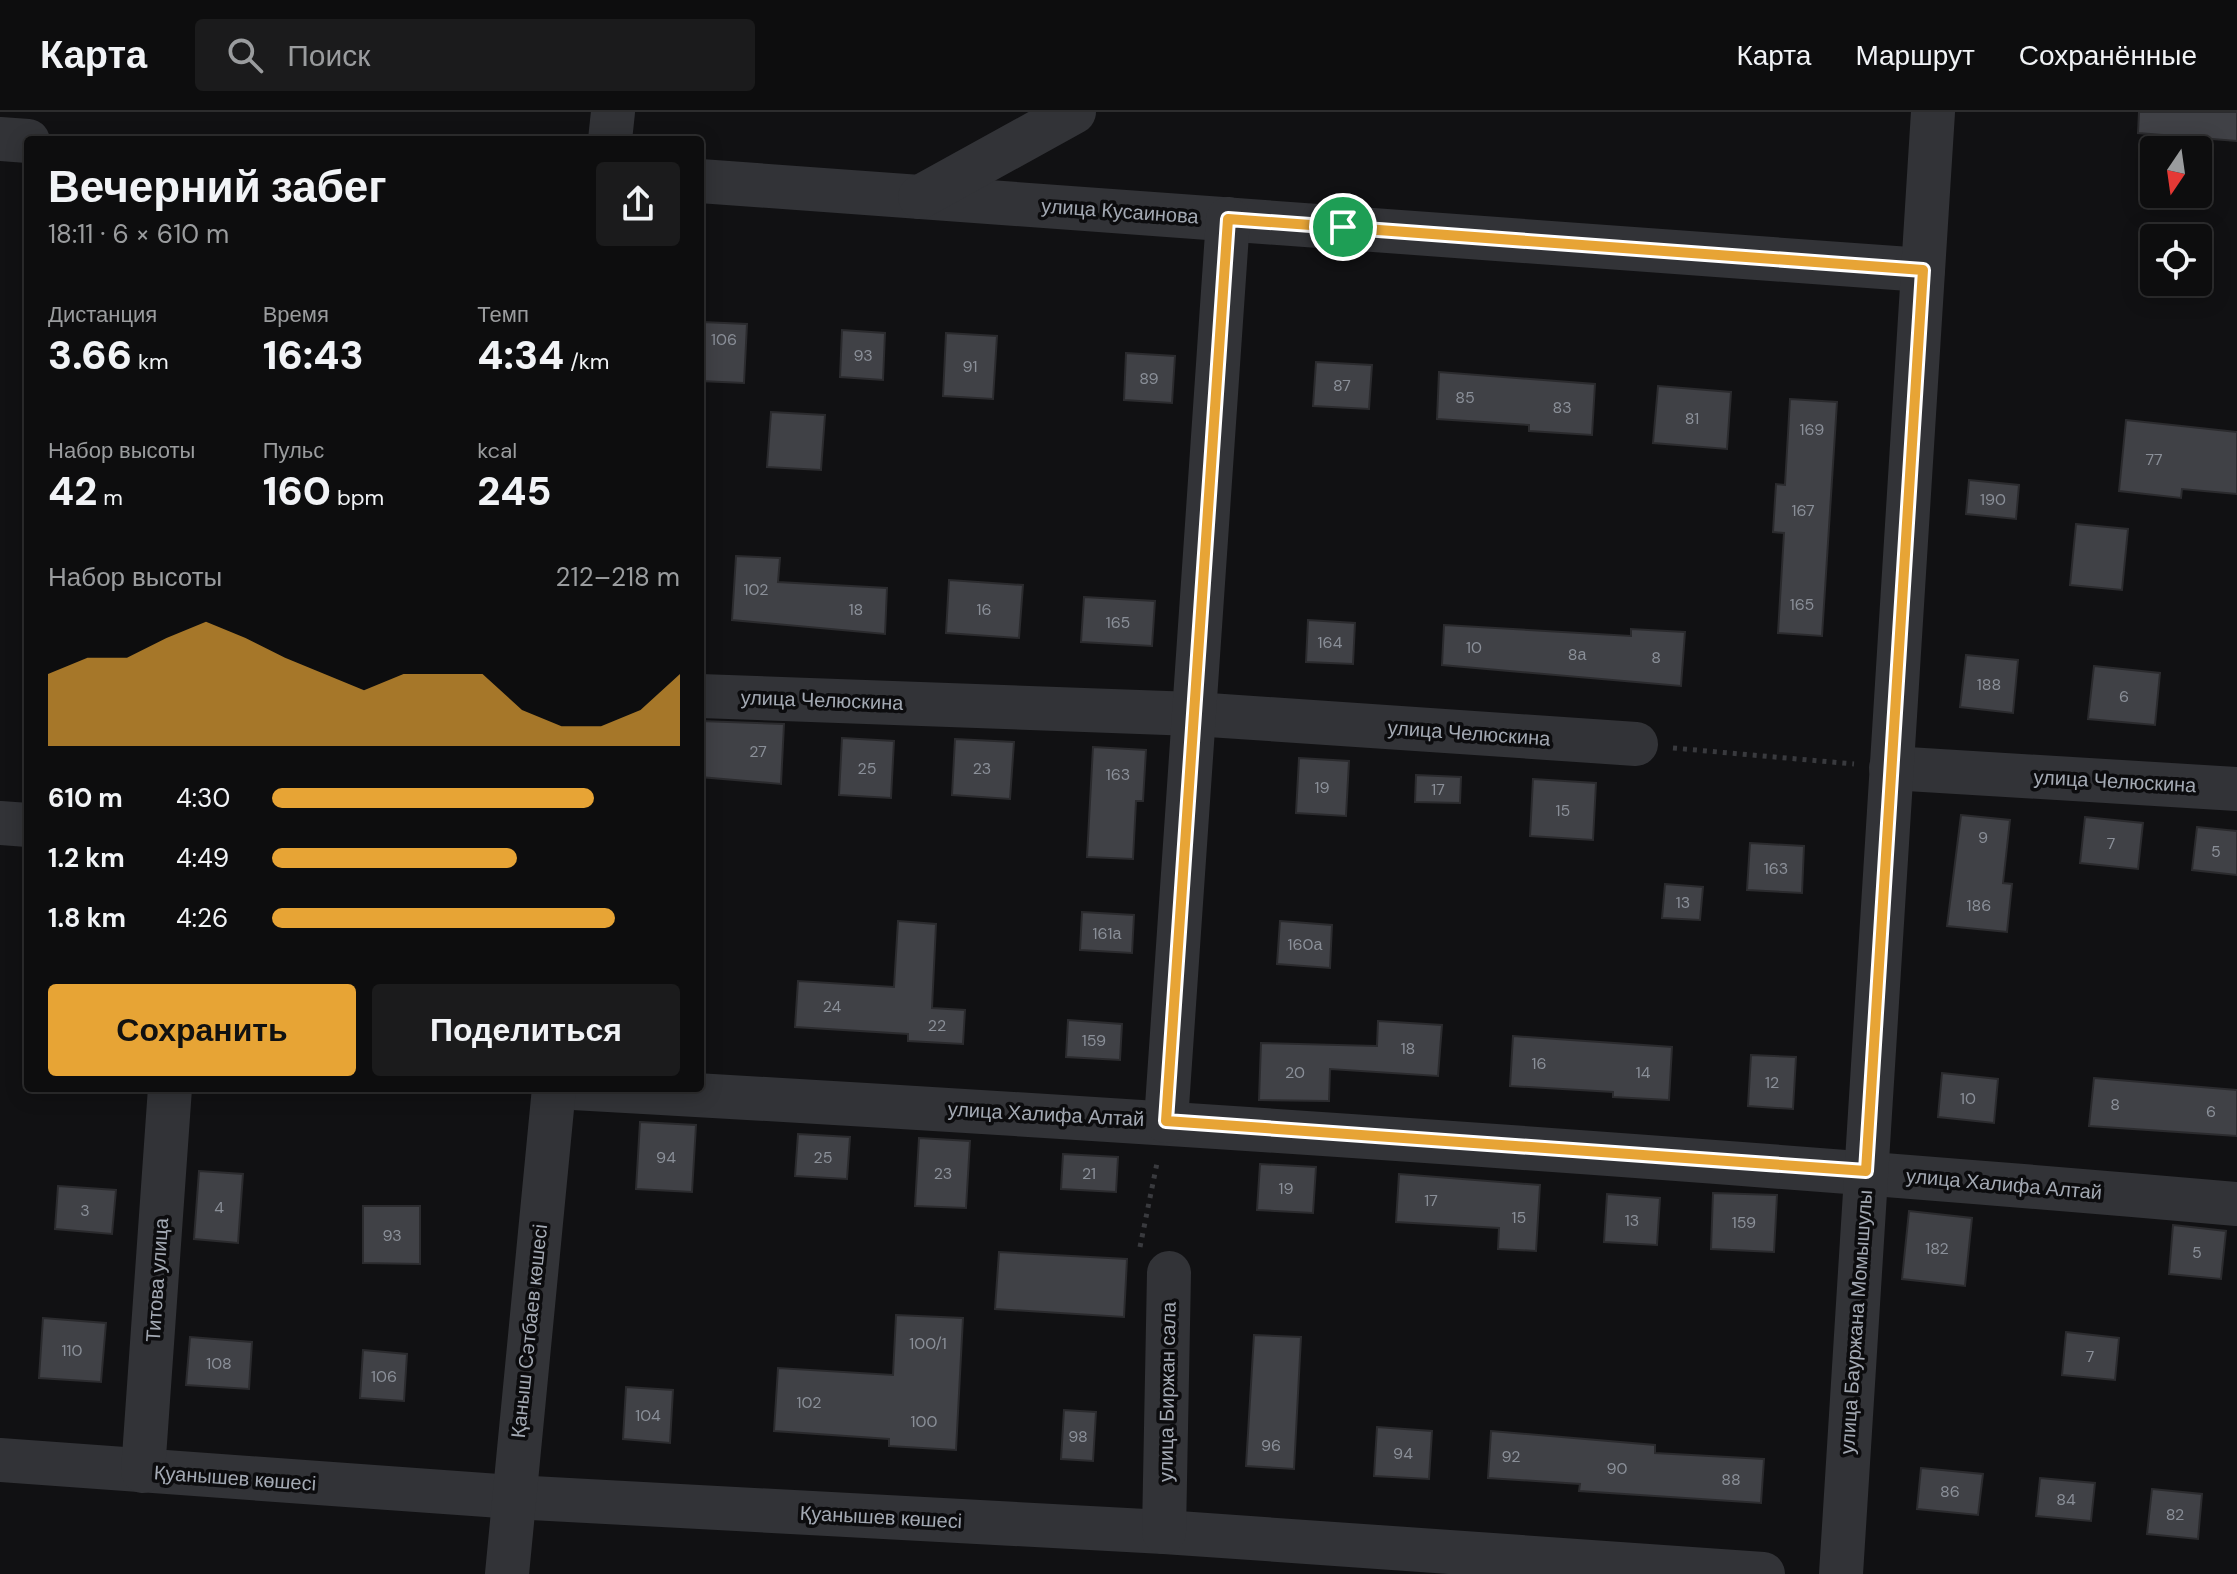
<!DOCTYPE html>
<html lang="ru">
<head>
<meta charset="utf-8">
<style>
	:root { --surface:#0d0d0e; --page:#1b1b1c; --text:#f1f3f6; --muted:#9a9c9e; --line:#2d2d2e; --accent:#e7a435 }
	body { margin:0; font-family:"DM Sans",sans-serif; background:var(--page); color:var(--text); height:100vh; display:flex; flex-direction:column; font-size:30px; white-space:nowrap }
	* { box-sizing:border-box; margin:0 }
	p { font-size:26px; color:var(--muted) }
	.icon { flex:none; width:44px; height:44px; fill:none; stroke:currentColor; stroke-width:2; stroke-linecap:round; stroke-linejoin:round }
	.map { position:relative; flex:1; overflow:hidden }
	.details { position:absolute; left:24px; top:24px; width:680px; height:956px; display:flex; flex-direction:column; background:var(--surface); border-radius:8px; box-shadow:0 4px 20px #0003,0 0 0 2px var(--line) }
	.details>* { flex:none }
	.needle { width:52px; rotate:193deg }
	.buttons { position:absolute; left:2140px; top:24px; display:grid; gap:16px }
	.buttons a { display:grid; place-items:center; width:72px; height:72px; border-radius:8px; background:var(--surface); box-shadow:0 4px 20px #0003,0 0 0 2px var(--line); font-size:40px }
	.pin { position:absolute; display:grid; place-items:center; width:68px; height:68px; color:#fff; margin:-34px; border:4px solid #fff; border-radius:50%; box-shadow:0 2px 8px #0007 }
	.round { display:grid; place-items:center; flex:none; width:84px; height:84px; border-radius:8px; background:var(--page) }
	.headline { display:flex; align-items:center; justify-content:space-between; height:136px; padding:0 24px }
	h1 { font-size:44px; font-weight:800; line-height:60px }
	.stats { display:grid; grid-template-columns:repeat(3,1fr); gap:12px; height:136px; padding:8px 24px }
	.stats div { display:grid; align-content:center }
	.stats b { font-size:40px; font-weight:800 }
	.stats small { font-size:22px; font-weight:400 }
	.stats p { font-size:22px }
	.chart { height:224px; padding:16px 24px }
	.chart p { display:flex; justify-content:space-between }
	.chart svg { width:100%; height:144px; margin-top:8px; fill:var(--accent); opacity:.7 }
	.primary-button { display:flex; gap:16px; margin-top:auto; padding:16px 24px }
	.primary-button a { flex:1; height:92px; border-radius:8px; background:var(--accent); color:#111; font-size:32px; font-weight:800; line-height:92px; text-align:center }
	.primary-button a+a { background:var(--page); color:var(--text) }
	ul { padding:0 24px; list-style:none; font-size:26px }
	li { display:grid; grid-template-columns:128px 96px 1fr; align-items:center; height:60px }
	li i { height:20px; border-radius:10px; background:var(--accent) }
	header { display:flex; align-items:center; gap:48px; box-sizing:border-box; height:112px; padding:0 40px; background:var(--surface); border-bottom:2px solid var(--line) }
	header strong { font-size:38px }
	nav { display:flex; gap:44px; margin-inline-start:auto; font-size:28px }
	.search { width:560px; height:72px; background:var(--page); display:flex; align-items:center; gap:20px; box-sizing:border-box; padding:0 28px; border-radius:8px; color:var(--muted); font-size:30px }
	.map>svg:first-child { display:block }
	.building { fill:#404146; stroke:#2b2b2e; stroke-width:2 }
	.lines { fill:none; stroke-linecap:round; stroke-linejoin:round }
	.path { stroke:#393a3e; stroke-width:5; stroke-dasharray:4 6; stroke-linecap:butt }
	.minor { stroke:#323337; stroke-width:44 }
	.route-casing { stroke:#fff; stroke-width:16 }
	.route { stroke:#e7a435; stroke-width:10 }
	.labels { text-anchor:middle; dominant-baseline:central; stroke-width:7; stroke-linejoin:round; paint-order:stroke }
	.number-label { font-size:16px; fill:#8a8f98 }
	.street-label { font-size:20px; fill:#a3a9b3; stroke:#0c0c0e }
</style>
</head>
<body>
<header>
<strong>Карта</strong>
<div class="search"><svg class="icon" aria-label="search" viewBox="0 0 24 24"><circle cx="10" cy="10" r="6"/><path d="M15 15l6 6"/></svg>Поиск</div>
<nav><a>Карта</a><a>Маршрут</a><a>Сохранённые</a></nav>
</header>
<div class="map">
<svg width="2237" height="1462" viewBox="0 0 2237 1462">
	<rect width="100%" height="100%" fill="#111113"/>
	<g class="building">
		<path d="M2139,0H2237V29L2138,21Z"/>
		<path d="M702,210L747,212L744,271L700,269Z"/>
		<path d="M842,218L885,221L883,268L840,265Z"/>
		<path d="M946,221L997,224L993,287L943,284Z"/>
		<path d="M1126,241L1175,244L1172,291L1124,288Z"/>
		<path d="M1316,250L1372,253L1369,297L1313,294Z"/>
		<path d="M1439,260L1595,272L1592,323L1529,319V313L1437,307Z"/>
		<path d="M1658,274L1731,280L1727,337L1653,331Z"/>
		<path d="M1790,287L1837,290L1822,524L1778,521L1784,421L1773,420L1776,372L1785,373Z"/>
		<path d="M771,300L825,303L821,358L767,355Z"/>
		<path d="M2126,308L2237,320V382L2182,377L2181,386L2119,379Z"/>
		<path d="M1969,368L2019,373L2016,407L1966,402Z"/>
		<path d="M2076,412L2128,417L2122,478L2070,473Z"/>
		<path d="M736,444L780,446L778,470L887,476L885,522L732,508Z"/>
		<path d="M949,468L1023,473L1019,526L946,521Z"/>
		<path d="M1084,485L1155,489L1152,534L1081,530Z"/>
		<path d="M1308,508L1355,511L1353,552L1306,550Z"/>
		<path d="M1444,513L1631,524V517L1685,520L1681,574L1442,553Z"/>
		<path d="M1966,543L2018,548L2013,601L1960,595Z"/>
		<path d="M2094,554L2160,561L2155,613L2088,607Z"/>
		<path d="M700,609L784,612L781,672L700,665Z"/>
		<path d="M842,626L894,629L891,686L839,683Z"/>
		<path d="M955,627L1014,630L1010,687L952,683Z"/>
		<path d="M1093,635L1146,638L1143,689H1136L1133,747L1087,745Z"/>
		<path d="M1299,646L1349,649L1346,704L1296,701Z"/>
		<path d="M1416,663L1461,665L1460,691L1415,690Z"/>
		<path d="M1533,667L1596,671L1593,728L1530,724Z"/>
		<path d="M1961,703L2010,708L2003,771L2012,772L2007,820L1947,814Z"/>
		<path d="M2085,705L2143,711L2138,757L2080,751Z"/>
		<path d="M2197,715L2237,719V763L2192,758Z"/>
		<path d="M1750,731L1804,734L1802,781L1747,778Z"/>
		<path d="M1665,772L1703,775L1700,808L1662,806Z"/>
		<path d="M1082,800L1134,803L1132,841L1080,838Z"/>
		<path d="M898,809L936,812L932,896L965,898L963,932L908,929V922L795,915L798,869L894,875Z"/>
		<path d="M1280,809L1332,813L1330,856L1277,852Z"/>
		<path d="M1068,908L1122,912L1120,948L1066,945Z"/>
		<path d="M1378,909L1442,913L1438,964L1330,957L1329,989L1259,988L1261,931L1377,934Z"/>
		<path d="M1513,924L1672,935L1669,988L1613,985V980L1510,974Z"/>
		<path d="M1751,943L1796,945L1793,997L1748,994Z"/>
		<path d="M1942,961L1998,967L1994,1011L1938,1005Z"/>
		<path d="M2094,966L2237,978V1024L2089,1014Z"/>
		<path d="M640,1010L696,1013L692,1080L636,1077Z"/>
		<path d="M798,1022L850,1025L847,1067L795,1064Z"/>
		<path d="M919,1026L970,1029L966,1096L915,1094Z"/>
		<path d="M1063,1042L1118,1045L1116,1080L1061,1077Z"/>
		<path d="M1260,1052L1316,1055L1313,1101L1257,1098Z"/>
		<path d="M199,1059L243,1062L238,1131L194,1127Z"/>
		<path d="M1399,1062L1540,1073L1536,1139L1498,1137L1499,1116L1396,1110Z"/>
		<path d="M58,1074L116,1078L112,1122L55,1117Z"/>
		<path d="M1713,1081L1777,1083L1774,1140L1711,1137Z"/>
		<path d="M1607,1082L1660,1086L1657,1133L1604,1130Z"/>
		<path d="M363,1094H420V1152L363,1151Z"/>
		<path d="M1909,1099L1972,1106L1965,1174L1902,1167Z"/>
		<path d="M2173,1113L2226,1119L2221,1167L2169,1162Z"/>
		<path d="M999,1140L1127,1147L1124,1205L995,1197Z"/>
		<path d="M896,1203L963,1206L956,1338L889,1334V1327L774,1319L778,1256L893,1263Z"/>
		<path d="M43,1206L106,1211L101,1270L39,1266Z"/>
		<path d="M2066,1220L2119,1226L2115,1268L2062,1263Z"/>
		<path d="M1254,1223L1301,1225L1294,1357L1246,1354Z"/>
		<path d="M190,1225L252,1230L249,1277L186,1273Z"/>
		<path d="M363,1238L407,1242L404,1289L360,1286Z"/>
		<path d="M626,1275L673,1278L670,1331L623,1327Z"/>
		<path d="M1064,1298L1096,1300L1093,1349L1061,1347Z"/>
		<path d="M1377,1315L1432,1319L1429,1367L1374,1364Z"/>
		<path d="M1491,1319L1655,1333V1341L1764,1347L1761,1391L1579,1379L1580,1372L1488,1366Z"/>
		<path d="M1921,1356L1983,1362L1978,1403L1917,1397Z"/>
		<path d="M2040,1366L2095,1371L2091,1409L2036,1404Z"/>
		<path d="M2152,1377L2202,1382L2198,1427L2147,1422Z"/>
	</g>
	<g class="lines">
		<g class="path">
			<path d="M1673,636L1854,652"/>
			<path d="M1140,1135L1157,1051"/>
		</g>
		<g class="minor">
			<path d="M0,27L28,29"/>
			<path d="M610,28L613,0"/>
			<path d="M700,69L1923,158"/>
			<path d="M920,85L1074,0"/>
			<path d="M700,584L1194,602L1636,632"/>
			<path d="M1891,656L2237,677"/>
			<path d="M0,711L28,713"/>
			<path d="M573,976C1128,1007 1683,1044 2237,1092"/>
			<path d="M1166,1009L1228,107"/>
			<path d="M0,1348L513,1385L1164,1420L1763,1462"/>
			<path d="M143,1359L170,976"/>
			<path d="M1164,1420L1169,1161"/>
			<path d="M507,1462L554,976"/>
			<path d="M1841,1462L1933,0"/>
		</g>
	</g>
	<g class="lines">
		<g class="route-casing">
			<path id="route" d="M1228,107L1923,158L1866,1059L1166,1009Z"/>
		</g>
		<use href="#route" class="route"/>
	</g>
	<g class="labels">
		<g class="number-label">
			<text x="724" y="227">106</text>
			<text x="863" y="243">93</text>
			<text x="970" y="254">91</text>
			<text x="1149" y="266">89</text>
			<text x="1342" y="273">87</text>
			<text x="1465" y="285">85</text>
			<text x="1562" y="295">83</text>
			<text x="1692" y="306">81</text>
			<text x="1812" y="317">169</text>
			<text x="2154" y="347">77</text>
			<text x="1993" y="387">190</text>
			<text x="1803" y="398">167</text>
			<text x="756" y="477">102</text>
			<text x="1802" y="492">165</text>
			<text x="856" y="497">18</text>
			<text x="984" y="497">16</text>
			<text x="1118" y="510">165</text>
			<text x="1330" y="530">164</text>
			<text x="1474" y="535">10</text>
			<text x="1577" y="542">8а</text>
			<text x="1656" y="545">8</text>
			<text x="1989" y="572">188</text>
			<text x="2124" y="584">6</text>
			<text x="758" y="639">27</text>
			<text x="867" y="656">25</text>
			<text x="982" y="656">23</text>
			<text x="1118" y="662">163</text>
			<text x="1322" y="675">19</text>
			<text x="1438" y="677">17</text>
			<text x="1563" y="698">15</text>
			<text x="1983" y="725">9</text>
			<text x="2111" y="731">7</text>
			<text x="2216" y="739">5</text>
			<text x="1776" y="756">163</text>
			<text x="1683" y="790">13</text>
			<text x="1979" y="793">186</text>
			<text x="1107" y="821">161а</text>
			<text x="1305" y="832">160а</text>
			<text x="832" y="894">24</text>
			<text x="937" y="913">22</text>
			<text x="1094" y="928">159</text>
			<text x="1408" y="936">18</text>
			<text x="1539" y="951">16</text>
			<text x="1295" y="960">20</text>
			<text x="1643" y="960">14</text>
			<text x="1772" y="970">12</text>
			<text x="1968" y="986">10</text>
			<text x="2115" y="992">8</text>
			<text x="2211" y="999">6</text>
			<text x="666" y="1045">94</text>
			<text x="823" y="1045">25</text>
			<text x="943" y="1061">23</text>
			<text x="1089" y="1061">21</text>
			<text x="1286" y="1076">19</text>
			<text x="1431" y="1088">17</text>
			<text x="219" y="1095">4</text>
			<text x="85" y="1098">3</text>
			<text x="1519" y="1105">15</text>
			<text x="1632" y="1108">13</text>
			<text x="1744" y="1110">159</text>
			<text x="392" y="1123">93</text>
			<text x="1937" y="1136">182</text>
			<text x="2197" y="1140">5</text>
			<text x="928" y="1231">100/1</text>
			<text x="72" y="1238">110</text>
			<text x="2090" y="1244">7</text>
			<text x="219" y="1251">108</text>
			<text x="384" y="1264">106</text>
			<text x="809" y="1290">102</text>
			<text x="648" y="1303">104</text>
			<text x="924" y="1309">100</text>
			<text x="1078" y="1324">98</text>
			<text x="1271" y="1333">96</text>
			<text x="1403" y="1341">94</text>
			<text x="1511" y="1344">92</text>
			<text x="1617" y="1356">90</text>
			<text x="1731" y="1367">88</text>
			<text x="1950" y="1379">86</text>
			<text x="2066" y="1387">84</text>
			<text x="2175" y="1402">82</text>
		</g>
		<g class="street-label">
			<text transform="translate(1120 99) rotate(4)">улица Кусаинова</text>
			<text transform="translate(822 588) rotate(2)">улица Челюскина</text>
			<text transform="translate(1469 621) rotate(4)">улица Челюскина</text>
			<text transform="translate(2115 669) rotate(3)">улица Челюскина</text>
			<text transform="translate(1046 1002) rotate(3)">улица Халифа Алтай</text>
			<text transform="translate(2004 1072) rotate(5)">улица Халифа Алтай</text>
			<text transform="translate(157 1168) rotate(-86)">Титова улица</text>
			<text transform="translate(1856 1210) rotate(-86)">улица Бауржана Момышулы</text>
			<text transform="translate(529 1219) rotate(-84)">Қаныш Сәтбаев көшесі</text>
			<text transform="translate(1167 1280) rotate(-89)">улица Биржан сала</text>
			<text transform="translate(235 1366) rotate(4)">Қуанышев көшесі</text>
			<text transform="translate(881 1405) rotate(3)">Қуанышев көшесі</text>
		</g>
	</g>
</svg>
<div class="buttons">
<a><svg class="needle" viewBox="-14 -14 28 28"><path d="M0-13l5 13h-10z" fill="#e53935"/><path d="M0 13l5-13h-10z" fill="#9a9c9e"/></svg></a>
<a><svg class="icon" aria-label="locate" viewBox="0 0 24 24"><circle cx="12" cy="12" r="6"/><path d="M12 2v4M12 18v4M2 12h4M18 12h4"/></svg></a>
</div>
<div class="pin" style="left:1343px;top:115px;background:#1e9e55"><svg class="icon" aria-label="arrive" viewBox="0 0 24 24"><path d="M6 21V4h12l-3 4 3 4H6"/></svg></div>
<section class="details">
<div class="headline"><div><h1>Вечерний забег</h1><p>18:11 · 6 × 610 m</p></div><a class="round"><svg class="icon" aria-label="share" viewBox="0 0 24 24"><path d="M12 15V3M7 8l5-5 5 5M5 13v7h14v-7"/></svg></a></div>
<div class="stats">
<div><p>Дистанция</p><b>3.66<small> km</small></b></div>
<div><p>Время</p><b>16:43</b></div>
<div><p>Темп</p><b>4:34<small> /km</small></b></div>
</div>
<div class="stats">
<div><p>Набор высоты</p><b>42<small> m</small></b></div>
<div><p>Пульс</p><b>160<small> bpm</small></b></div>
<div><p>kcal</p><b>245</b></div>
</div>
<div class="chart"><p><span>Набор высоты</span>212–218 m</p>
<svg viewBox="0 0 160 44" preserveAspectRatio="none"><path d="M0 44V22L10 17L20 17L30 11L40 6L50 11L60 17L70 22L80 27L90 22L100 22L110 22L120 33L130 38L140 38L150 33L160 22V44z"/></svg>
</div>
<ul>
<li><b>610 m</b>4:30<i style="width:79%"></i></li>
<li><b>1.2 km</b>4:49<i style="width:60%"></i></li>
<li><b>1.8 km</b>4:26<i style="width:84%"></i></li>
</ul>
<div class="primary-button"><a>Сохранить</a><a>Поделиться</a></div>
</section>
</div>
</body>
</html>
